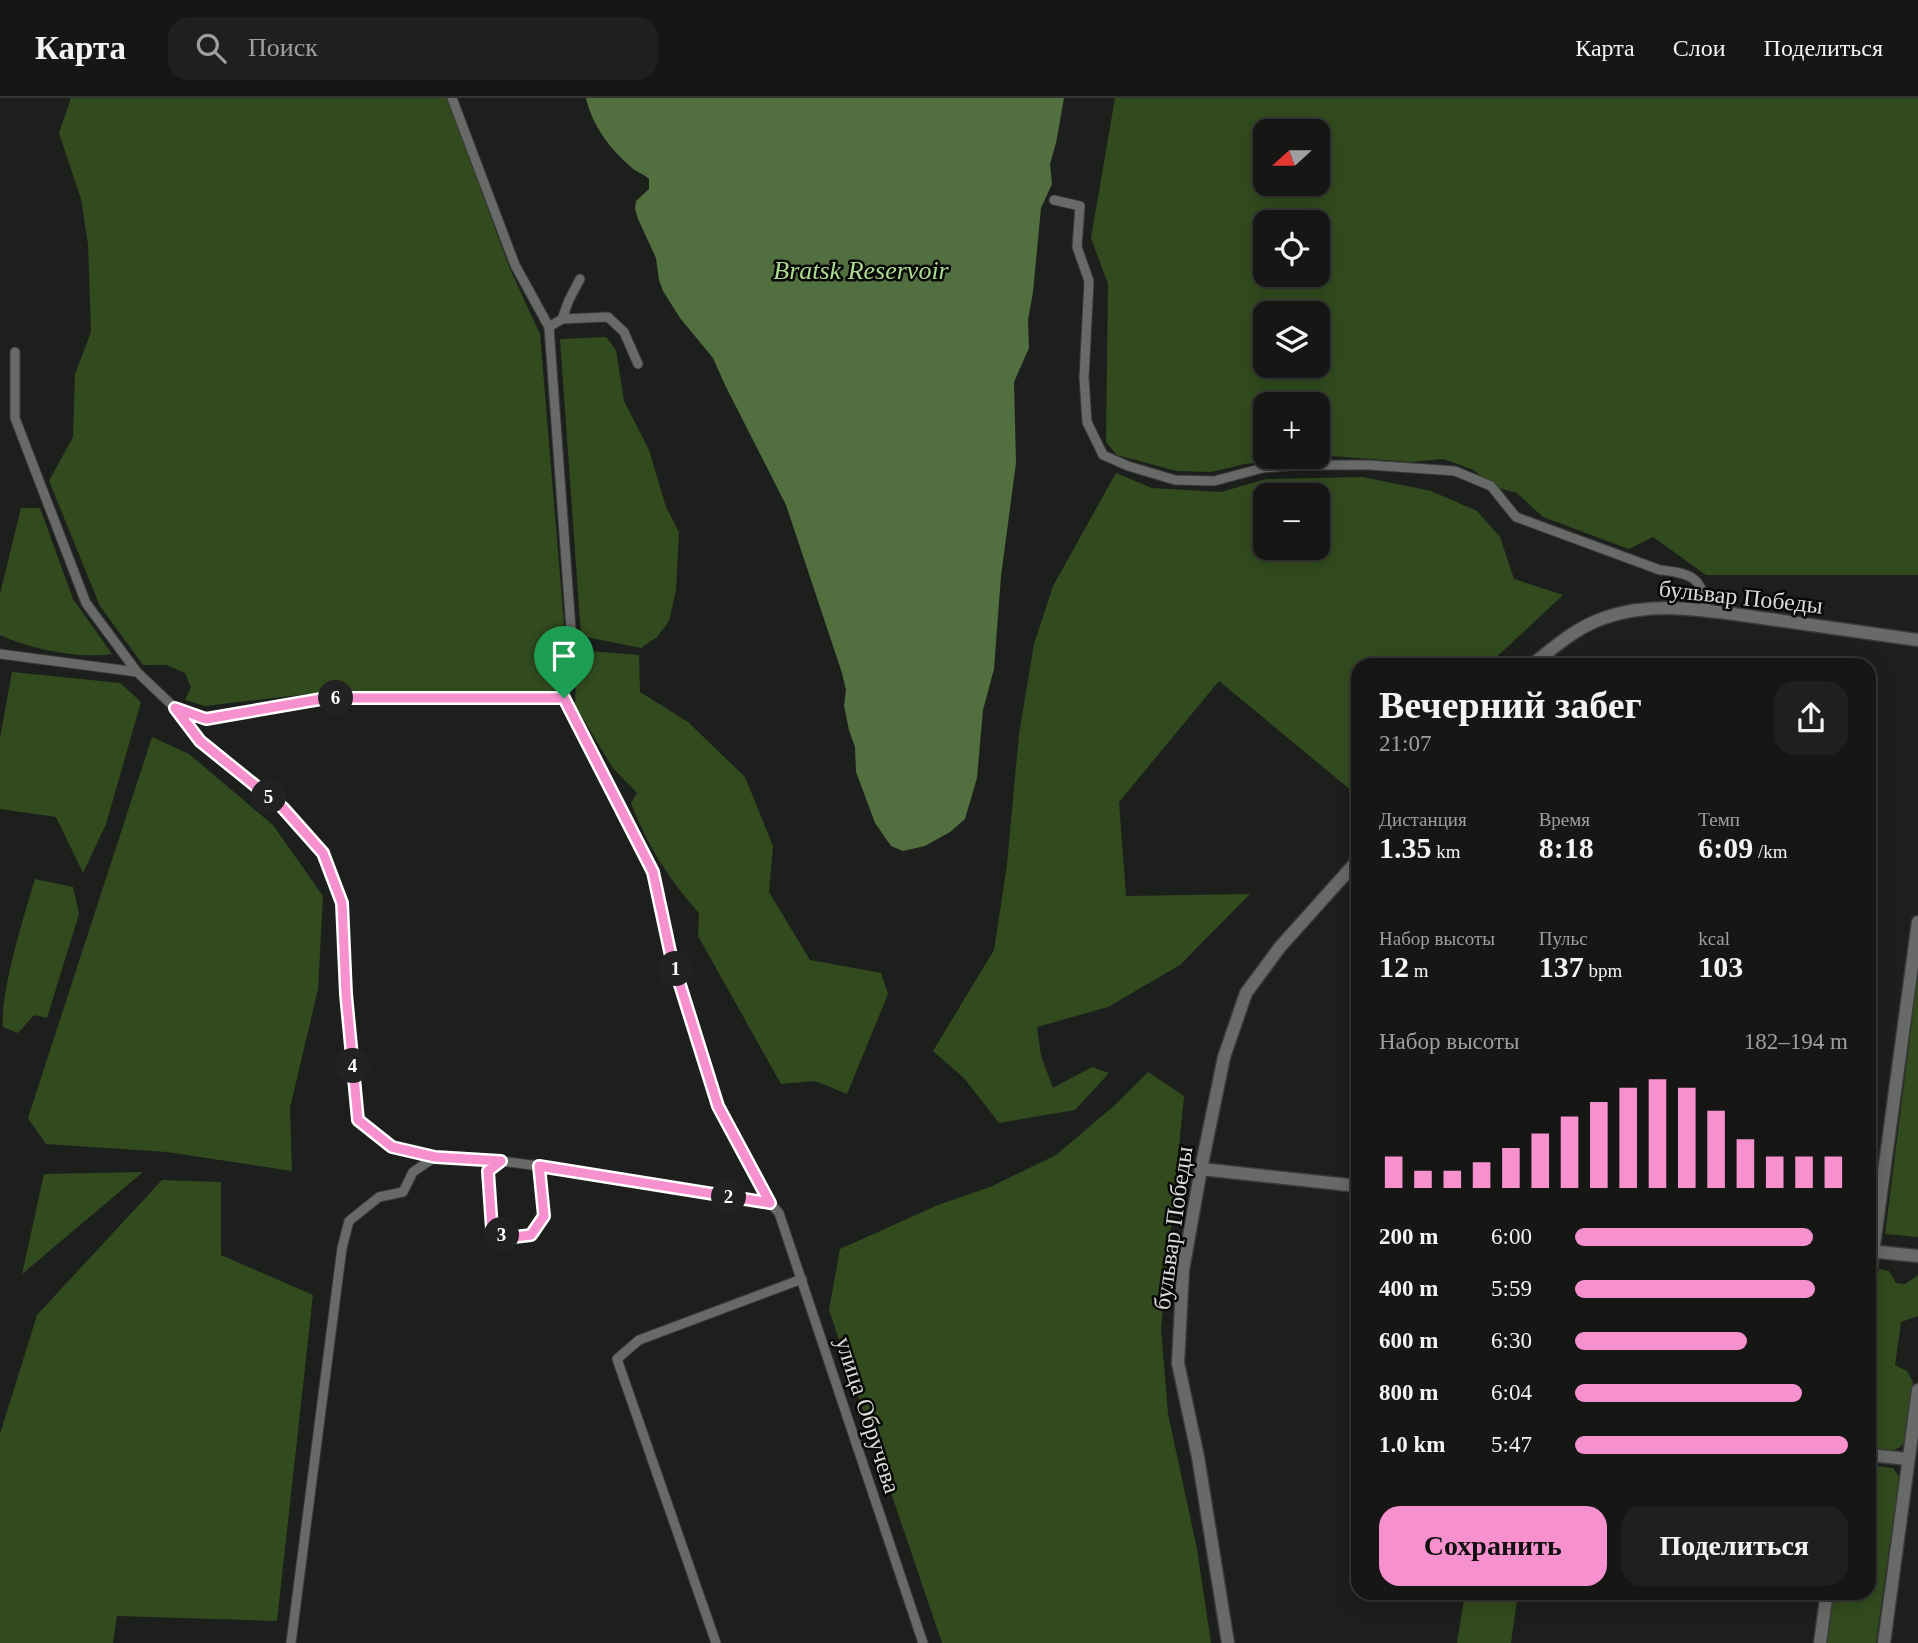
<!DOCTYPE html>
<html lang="ru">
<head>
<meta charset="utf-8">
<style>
	:root { --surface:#161715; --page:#1f201e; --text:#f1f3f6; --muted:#9e9fa0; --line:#353634; --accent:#f790ce }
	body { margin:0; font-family:Georgia,serif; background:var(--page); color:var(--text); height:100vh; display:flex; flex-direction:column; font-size:26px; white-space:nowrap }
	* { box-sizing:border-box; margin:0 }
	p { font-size:23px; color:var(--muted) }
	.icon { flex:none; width:38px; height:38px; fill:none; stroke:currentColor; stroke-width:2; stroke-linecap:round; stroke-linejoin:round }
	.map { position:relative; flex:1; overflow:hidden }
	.drawer { position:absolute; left:1351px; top:560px; width:525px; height:942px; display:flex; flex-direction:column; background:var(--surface); border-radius:21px; box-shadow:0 4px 18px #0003,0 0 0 2px var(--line) }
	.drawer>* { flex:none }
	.needle { width:46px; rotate:249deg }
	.controls { position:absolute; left:1253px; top:21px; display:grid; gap:14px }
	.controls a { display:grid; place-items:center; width:77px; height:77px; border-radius:14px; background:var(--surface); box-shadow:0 4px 18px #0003,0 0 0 2px var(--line); font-size:35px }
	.pin { position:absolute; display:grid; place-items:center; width:60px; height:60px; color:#fff; margin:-72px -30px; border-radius:50% 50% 50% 0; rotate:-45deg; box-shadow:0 0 7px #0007 }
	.pin .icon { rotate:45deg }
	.km { position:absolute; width:35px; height:35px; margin:-18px; border-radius:50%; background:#222; color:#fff; font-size:19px; line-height:35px; text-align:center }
	.round { display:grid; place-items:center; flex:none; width:74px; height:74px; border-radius:21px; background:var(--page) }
	.summary { display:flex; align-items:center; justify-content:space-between; height:119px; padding:0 28px }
	h1 { font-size:38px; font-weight:700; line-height:52px }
	.figures { display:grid; grid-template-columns:repeat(3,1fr); gap:10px; height:119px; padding:7px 28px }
	.figures div { display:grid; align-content:center }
	.figures b { font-size:30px; font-weight:700 }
	.figures small { font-size:19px; font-weight:400 }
	.figures p { font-size:19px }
	.chart { height:196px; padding:14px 28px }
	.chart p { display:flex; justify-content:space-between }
	.chart svg { width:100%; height:126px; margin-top:7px; stroke:var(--accent); stroke-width:6 }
	.primary-button { display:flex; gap:14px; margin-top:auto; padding:14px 28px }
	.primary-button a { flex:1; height:80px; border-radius:21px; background:var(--accent); color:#111; font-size:28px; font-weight:700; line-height:80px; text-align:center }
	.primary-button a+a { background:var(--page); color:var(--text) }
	ul { padding:0 28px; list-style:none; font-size:23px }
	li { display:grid; grid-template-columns:112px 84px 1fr; align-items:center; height:52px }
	li i { height:18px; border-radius:9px; background:var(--accent) }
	header { display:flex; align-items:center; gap:42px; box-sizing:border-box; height:98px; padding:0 35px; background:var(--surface); border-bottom:2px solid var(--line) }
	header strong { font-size:33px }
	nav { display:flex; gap:38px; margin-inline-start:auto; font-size:24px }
	.search { width:490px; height:63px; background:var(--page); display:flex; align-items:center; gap:18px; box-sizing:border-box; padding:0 24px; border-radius:21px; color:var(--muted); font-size:26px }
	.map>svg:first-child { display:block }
	.green { fill:#314b1e; fill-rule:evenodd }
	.water { fill:#526f3f }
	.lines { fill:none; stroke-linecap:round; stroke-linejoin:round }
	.minor-casing { stroke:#3a3b39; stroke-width:11 }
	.tertiary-casing { stroke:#3a3b39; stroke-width:15 }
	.minor { stroke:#686a67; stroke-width:9 }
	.tertiary { stroke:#686a67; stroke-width:12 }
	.route-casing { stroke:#fff; stroke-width:14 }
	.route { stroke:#f790ce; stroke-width:9 }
	.labels { text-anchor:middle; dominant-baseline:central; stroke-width:5; stroke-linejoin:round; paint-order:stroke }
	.street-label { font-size:24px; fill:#dadbd9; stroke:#080807 }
	.water-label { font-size:26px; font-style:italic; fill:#aedb92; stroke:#080807 }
</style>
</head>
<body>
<header>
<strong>Карта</strong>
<div class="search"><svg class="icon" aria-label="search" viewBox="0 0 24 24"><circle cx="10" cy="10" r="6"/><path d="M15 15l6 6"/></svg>Поиск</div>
<nav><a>Карта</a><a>Слои</a><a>Поделиться</a></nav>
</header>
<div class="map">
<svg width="1918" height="1545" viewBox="0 0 1918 1545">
	<rect width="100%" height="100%" fill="#1d1f1c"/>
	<g class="green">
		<path d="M71,0H447L510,171L540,236L564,526L556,594H326L205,608L185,602L191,589L185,575L167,567H143L100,508L49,383L73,339L75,276L91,234L88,146L81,101L59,35Z"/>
		<path d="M1115,0H1918V477H1706L1653,439L1629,451L1543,419L1517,395L1491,388L1474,372L1443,361L1410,364L1318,357V306H1265V359H1303L1245,366L1211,374L1177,373L1117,357L1106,344L1108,186L1091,140ZM1265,33H1318V86H1265ZM1265,124H1318V177H1265ZM1265,215H1318V268H1265Z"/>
		<path d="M606,239L616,252L624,303L649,352L666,409L679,434L676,492L669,523L657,539L641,550L581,538L560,241Z"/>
		<path d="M1116,375L1152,390L1221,394L1266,381L1363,379L1431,393L1477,413L1500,439L1514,481L1563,497L1488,567H1358V688L1352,693L1219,583L1119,704L1126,798L1250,796L1180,867L1108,909L1037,929L1041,958L1053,990L1092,969L1109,975L1075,1012L999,1025L964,980L933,953L994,852L1007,767L1019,636L1034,546L1053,488ZM1265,397H1318V450H1265Z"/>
		<path d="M21,410H40L73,501L112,556C79,561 30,551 0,537V496Z"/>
		<path d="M577,552L639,557L640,594L688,624L745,679L773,748L769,794L810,862L881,875L888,896L847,996L815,983L781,986L698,838L699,815C669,782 647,747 631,705L637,695L612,669L575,607Z"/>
		<path d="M12,574L120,585L141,604L106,726L83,775L56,719L0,711V640Z"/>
		<path d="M152,639L189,656L273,727L323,798L318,891L290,1010L292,1073L167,1054L46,1046L28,1020Z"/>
		<path d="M35,781L73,789L79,816L47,920L34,917L18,935L3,929C0,895 24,817 35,781Z"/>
		<path d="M1918,876V1139L1885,1136Z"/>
		<path d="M1148,974L1184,998L1161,1230L1168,1316L1197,1451L1211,1545H942L829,1212L840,1151L938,1107L990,1089L1056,1057L1115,1007Z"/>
		<path d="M143,1074L22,1176L44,1076Z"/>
		<path d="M162,1082L221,1084V1157L313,1197L277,1523L117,1518L113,1545H0V1336L37,1217Z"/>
		<path d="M1879,1171L1889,1173L1896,1185L1905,1186L1918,1177V1218L1901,1224L1895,1267L1907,1273L1913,1284L1904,1345C1896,1356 1882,1351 1869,1350V1242Z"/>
		<path d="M1869,1367L1893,1370L1899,1379L1876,1545H1826L1833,1495L1869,1494Z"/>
		<path d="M1465,1495H1518L1511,1545H1457Z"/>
	</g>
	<path class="water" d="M586,0H1064L1056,45L1050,66L1052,86L1041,110L1033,194L1028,222L1029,250L1014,284L1016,365L1001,478L994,571L983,612L977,680L965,721L950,734L925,748L903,753L891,748L875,725L856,674L855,649L849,632L844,608L846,592L842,575L786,407L725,287L713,260L680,220L663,193L659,182L656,160L638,121L635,111L636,103L649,91V81C644,76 636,74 631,69C610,51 592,27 586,0Z"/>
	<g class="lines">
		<g class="minor-casing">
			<g id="minor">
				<path d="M452,0L515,167L549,229L571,531L564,600L653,774L671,858L718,1008L770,1105L779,1115L923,1545"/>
				<path d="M1054,102L1080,108L1077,149L1089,183L1084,280L1087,324L1103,357L1128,368L1175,382L1214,383L1263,370L1299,367H1369L1455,373L1491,388L1516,419L1660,472C1692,475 1703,480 1707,513"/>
				<path d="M562,221L569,202L580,181"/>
				<path d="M549,229L562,221L608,219L624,234L638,266"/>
				<path d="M15,254V320L86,505L137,574"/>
				<path d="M0,556L137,574L175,610L206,621L327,600H564"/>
				<path d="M175,610L200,643L283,710L323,755L342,805L346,896L358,1022L392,1049L435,1059L501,1063L539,1068L770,1105"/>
				<path d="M501,1063L488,1073L492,1131L506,1140L531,1137L544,1118L539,1068"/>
				<path d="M291,1545L342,1150L349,1123L379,1099L403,1094L413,1074L435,1059"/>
				<path d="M716,1545L617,1261L639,1242L802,1181"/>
			</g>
		</g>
		<g class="tertiary-casing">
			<g id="tertiary">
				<path d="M1532,567C1554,549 1577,529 1604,520C1657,501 1715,514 1769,521C1819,528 1868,535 1918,542"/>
				<path d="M1201,1071L1358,1088"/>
				<path d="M1869,1153L1918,1158"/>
				<path d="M1869,1184L1918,824"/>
				<path d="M1869,1357L1908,1361"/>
				<path d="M1228,1545L1198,1359L1178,1265L1183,1172L1201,1071L1224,959L1246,895L1280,849L1358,762"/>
				<path d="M1820,1545L1827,1494"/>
				<path d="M1884,1545L1918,1292"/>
			</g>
		</g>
		<use href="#minor" class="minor"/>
		<use href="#tertiary" class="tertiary"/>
	</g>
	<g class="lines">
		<g class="route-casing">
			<path id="route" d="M327,600H564L653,774L671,858L718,1008L770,1105L539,1068L544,1118L531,1137L506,1140L492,1131L488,1073L501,1063L435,1059L392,1049L358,1022L346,896L342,805L323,755L283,710L200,643L175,610L206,621Z"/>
		</g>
		<use href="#route" class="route"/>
	</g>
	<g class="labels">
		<g class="street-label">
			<text transform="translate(1741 499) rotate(6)">бульвар Победы</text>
			<text transform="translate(1173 1130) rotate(-82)">бульвар Победы</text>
			<text transform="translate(868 1317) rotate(72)">улица Обручева</text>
		</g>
		<g class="water-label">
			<text x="861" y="172">Bratsk Reservoir</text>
		</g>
	</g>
</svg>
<div class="controls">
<a><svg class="needle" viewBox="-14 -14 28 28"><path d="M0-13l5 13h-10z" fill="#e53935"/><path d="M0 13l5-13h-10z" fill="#9e9fa0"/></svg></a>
<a><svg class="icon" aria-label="locate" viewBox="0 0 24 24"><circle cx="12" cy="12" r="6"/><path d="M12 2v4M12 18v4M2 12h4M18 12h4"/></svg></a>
<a><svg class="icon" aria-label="layers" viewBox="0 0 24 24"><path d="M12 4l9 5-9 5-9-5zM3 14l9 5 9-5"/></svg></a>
<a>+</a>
<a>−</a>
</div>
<div class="pin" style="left:564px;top:600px;background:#1e9e55"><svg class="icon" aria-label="arrive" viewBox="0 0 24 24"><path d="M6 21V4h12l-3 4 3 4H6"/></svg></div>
<b class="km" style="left:676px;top:871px">1</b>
<b class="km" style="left:729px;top:1099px">2</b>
<b class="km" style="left:502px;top:1137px">3</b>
<b class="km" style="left:353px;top:968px">4</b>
<b class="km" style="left:269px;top:699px">5</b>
<b class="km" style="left:336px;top:600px">6</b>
<section class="drawer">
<div class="summary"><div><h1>Вечерний забег</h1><p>21:07</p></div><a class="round"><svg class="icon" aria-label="share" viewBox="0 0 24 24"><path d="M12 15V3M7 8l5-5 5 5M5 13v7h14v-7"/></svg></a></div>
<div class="figures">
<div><p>Дистанция</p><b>1.35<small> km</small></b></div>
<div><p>Время</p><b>8:18</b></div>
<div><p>Темп</p><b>6:09<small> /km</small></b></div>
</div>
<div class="figures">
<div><p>Набор высоты</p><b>12<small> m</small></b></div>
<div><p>Пульс</p><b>137<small> bpm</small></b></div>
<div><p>kcal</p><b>103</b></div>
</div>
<div class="chart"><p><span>Набор высоты</span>182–194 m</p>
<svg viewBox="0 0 160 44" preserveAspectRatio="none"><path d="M5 44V33M15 44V38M25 44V38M35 44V35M45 44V30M55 44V25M65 44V19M75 44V14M85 44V9M95 44V6M105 44V9M115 44V17M125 44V27M135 44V33M145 44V33M155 44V33"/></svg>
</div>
<ul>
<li><b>200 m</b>6:00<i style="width:87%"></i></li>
<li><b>400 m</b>5:59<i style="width:88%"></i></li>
<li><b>600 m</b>6:30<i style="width:63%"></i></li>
<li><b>800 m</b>6:04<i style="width:83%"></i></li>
<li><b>1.0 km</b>5:47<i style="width:100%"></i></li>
</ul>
<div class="primary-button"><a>Сохранить</a><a>Поделиться</a></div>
</section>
</div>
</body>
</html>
